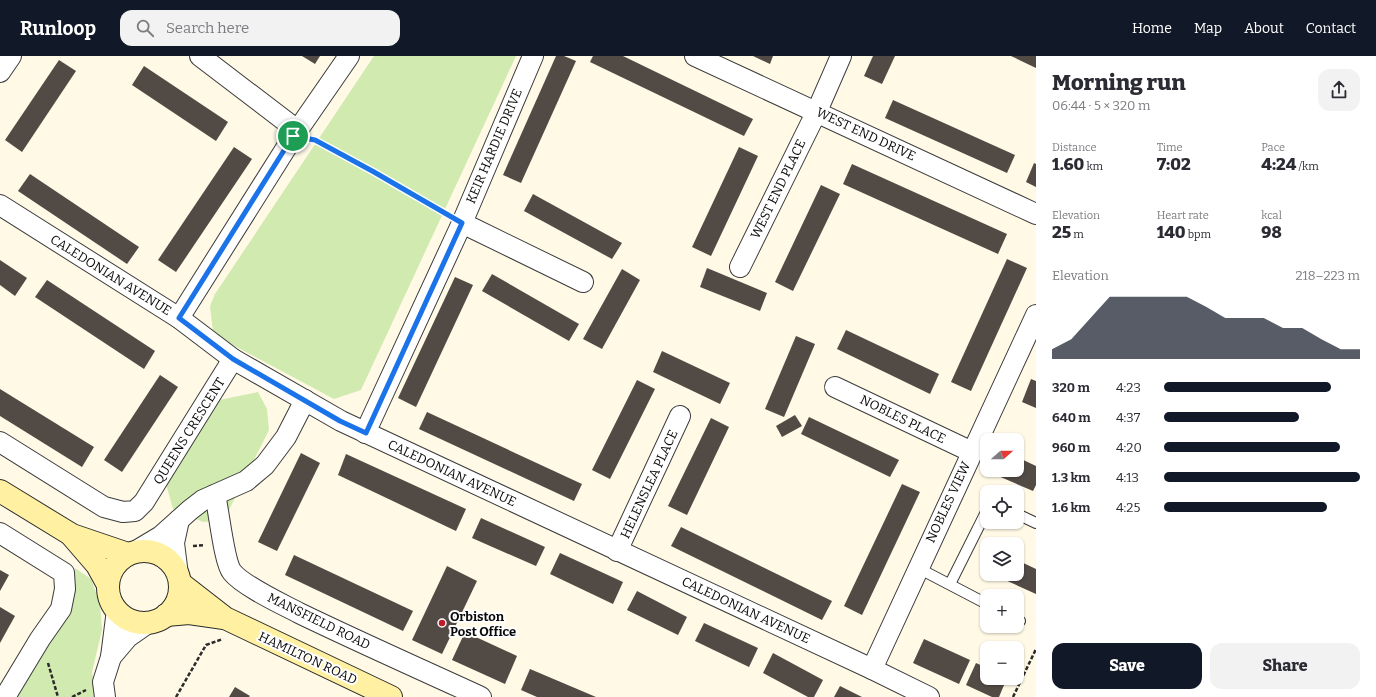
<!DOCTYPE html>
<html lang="en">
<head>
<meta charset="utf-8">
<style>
	:root { --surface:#fff; --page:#f2f2f3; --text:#2b2b33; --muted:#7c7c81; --accent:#111827 }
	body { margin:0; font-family:Bitter,serif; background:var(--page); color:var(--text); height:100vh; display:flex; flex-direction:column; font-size:15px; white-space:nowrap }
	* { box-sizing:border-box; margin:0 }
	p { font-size:13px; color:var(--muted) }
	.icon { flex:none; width:22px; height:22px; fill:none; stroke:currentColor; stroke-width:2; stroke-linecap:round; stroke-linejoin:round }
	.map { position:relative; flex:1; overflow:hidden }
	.sheet { display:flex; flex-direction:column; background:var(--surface); width:340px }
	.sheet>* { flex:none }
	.needle { width:26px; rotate:69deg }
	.buttons { position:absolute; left:980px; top:377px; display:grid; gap:8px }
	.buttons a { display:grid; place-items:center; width:44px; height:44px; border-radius:8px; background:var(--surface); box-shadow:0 1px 3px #0004; font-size:20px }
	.pin { position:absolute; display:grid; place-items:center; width:34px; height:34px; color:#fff; margin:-17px; border:2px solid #fff; border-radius:50%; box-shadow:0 1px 4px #0007 }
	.round { display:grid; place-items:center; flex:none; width:42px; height:42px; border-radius:12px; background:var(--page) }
	.head { display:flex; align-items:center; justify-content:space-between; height:68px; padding:0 16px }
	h1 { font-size:22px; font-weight:800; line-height:30px }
	.figures { display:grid; grid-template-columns:repeat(3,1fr); gap:6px; height:68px; padding:4px 16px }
	.figures div { display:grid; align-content:center }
	.figures b { font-size:17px; font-weight:800 }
	.figures small { font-size:11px; font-weight:400 }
	.figures p { font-size:11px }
	.chart { height:112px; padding:8px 16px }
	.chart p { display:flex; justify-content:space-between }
	.chart svg { width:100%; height:72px; margin-top:4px; fill:var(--accent); opacity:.7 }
	.cta { display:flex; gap:8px; margin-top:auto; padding:8px 16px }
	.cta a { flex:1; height:46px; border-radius:12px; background:var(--accent); color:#fff; font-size:16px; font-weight:800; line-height:46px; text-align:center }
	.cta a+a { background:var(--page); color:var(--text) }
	ul { padding:0 16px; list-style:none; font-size:13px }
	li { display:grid; grid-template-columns:64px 48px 1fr; align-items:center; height:30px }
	li i { height:10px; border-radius:5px; background:var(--accent) }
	header { display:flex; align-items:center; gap:24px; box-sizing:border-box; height:56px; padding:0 20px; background:var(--accent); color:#fff }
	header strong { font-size:19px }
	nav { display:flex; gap:22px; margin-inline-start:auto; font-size:14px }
	.search { width:280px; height:36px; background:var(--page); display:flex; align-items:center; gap:10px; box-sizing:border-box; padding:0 14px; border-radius:12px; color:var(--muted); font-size:15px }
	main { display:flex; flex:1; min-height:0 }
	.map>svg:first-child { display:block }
	.green { fill:#d0eaaf }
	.building { fill:#524a45 }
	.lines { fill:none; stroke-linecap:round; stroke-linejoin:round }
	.lane-casing { stroke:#3c3c3c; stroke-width:12 }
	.street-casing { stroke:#3c3c3c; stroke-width:22 }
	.secondary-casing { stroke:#2b2b2b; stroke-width:24 }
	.path { stroke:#2b2b2b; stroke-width:2.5; stroke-dasharray:4 2; stroke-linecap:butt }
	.lane { stroke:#fff; stroke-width:10 }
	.street { stroke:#fff; stroke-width:20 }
	.secondary { stroke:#fff1a1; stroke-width:22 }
	.route-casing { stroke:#fff; stroke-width:8 }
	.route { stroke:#1a73e8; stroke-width:5 }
	.poi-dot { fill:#bf1c2a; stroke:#fff; stroke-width:1.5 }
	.labels { text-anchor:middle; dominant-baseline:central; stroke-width:4; stroke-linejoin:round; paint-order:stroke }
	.street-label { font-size:13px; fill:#090909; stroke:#fff }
	.poi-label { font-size:13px; font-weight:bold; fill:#090909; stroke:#fff; text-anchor:start }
</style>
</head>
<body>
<header>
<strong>Runloop</strong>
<div class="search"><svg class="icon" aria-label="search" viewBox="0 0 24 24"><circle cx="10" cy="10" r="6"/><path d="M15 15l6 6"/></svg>Search here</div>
<nav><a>Home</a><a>Map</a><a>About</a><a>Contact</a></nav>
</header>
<main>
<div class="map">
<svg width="1036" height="641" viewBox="0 0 1036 641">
	<rect width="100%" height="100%" fill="#fff9e6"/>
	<g class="green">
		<path d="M374,0H516L361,334L334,343L231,288L213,276L210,250L215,238Z"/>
		<path d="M258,336L267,353L269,374L229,454L216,465L203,466L173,453L166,428L219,344Z"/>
		<path d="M75,512L91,523L100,548L102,574L92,616L96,641H16L74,538Z"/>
	</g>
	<g class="building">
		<path d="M302,0H320L315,8Z"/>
		<path d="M556,0H564L576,5L521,127L503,119Z"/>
		<path d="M593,0H623L753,63L744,80L590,6Z"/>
		<path d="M753,0H773L770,8Z"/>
		<path d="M873,0H895L882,28L864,20Z"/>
		<path d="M1011,0H1036V12Z"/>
		<path d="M59,4L76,15L22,96L5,84Z"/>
		<path d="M144,10L228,66L216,85L132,29Z"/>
		<path d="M893,44L1015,99L1007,117L885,62Z"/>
		<path d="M234,91L252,103L176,216L158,204Z"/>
		<path d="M739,91L758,100L711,200L692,191Z"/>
		<path d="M1034,107L1036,108V131L1026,126Z"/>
		<path d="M852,108L1007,178L998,198L843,128Z"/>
		<path d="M30,118L139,191L127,208L18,135Z"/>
		<path d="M821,129L840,138L793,235L775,226Z"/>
		<path d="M533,138L622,187L612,203L524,155Z"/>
		<path d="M1007,203L1027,212L971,335L951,326Z"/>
		<path d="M0,204L27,222L15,240L0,229Z"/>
		<path d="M707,212L767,237L760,255L700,231Z"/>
		<path d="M622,213L640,224L602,293L583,283Z"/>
		<path d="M492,218L579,268L569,285L482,235Z"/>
		<path d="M455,221L473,229L416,351L398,342Z"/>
		<path d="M47,224L155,295L144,313L35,241Z"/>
		<path d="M846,274L939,318L930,338L837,293Z"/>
		<path d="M796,280L815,288L784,361L765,353Z"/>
		<path d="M662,295L730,327L720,348L653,316Z"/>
		<path d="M160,319L178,331L122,416L104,404Z"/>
		<path d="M1031,323L1036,325V352L1022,346Z"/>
		<path d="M637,324L655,333L610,423L592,414Z"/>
		<path d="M0,333L94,391L82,411L0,360Z"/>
		<path d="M427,356L582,428L574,445L419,373Z"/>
		<path d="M795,359L802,370L782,381L776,370Z"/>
		<path d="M809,361L899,404L890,421L801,378Z"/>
		<path d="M711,362L729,371L687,459L668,450Z"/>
		<path d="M301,397L320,407L277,495L258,486Z"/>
		<path d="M346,398L466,453L456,475L338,419Z"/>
		<path d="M1017,401L1036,410V429L1033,435L989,416L990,414H1017Z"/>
		<path d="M902,428L920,436L862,559L844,550Z"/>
		<path d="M481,462L545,491L536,510L472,482Z"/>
		<path d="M681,471L832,545L822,564L671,490Z"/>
		<path d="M560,497L623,526L613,548L550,518Z"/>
		<path d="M294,499L413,555L403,575L285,519Z"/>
		<path d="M1017,504L1036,513V538L992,518H1017Z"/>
		<path d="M447,510L477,525L442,598L412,584Z"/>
		<path d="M0,514L9,519L0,535Z"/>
		<path d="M637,535L687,561L678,579L627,554Z"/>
		<path d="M0,551L15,560L0,587Z"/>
		<path d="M704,567L758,592L749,611L695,585Z"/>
		<path d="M465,576L517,600L505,628L452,604Z"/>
		<path d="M924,583L970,604L959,628L913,607Z"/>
		<path d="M773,597L823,624L814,641H808L763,617Z"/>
		<path d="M976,607L987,612V622H1007L999,641H992L966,629Z"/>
		<path d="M530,613L596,641H537L521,634Z"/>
		<path d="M840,630L862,641H834Z"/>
		<path d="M235,631L250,640L249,641H229Z"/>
	</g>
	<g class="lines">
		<g class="lane-casing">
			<g id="lane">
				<path d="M1017,458L1036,467"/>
				<path d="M918,512L987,548"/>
				<path d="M950,528L987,454"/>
				<path d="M1017,564L1020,565"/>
			</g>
		</g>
		<g class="street-casing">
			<g id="street">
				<path d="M200,0L297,74"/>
				<path d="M695,0L1036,158"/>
				<path d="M0,16L11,0"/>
				<path d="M0,149L179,262L233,303L341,365L872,613L929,641"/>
				<path d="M462,167L583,226"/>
				<path d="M740,211L817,55L841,0"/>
				<path d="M179,262L293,81L349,0"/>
				<path d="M835,331L972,396"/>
				<path d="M365,377L462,167L533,0"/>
				<path d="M0,386L104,451L123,456L135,455L144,446L233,303"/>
				<path d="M215,439C219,455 224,506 232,516C243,530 282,548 299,557C359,586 420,613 481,641"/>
				<path d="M0,477L64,517L65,533L61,553L40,583L5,641"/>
				<path d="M136,495L161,480L190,454L203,444L246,425L265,409L286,381L305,344"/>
				<path d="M617,495L680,360"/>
				<path d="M178,519L174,487L179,464"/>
				<path d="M111,601L128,581L148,567"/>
				<path d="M872,613L1036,259"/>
				<path d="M105,641L103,626L111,601L117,554"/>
			</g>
		</g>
		<g class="secondary-casing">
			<g id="secondary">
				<path d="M0,435L72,479L128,498"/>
				<path d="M72,480L97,509L108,529"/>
				<circle cx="144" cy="531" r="36"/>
				<path d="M180,527L225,562L391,641"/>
				<path d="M166,559L189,557L224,562"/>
			</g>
		</g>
		<g class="path">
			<path d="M313,84L374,116L447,158"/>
			<path d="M193,490L205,489"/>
			<path d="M48,607L58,641"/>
			<path d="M72,641L86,634"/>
			<path d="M176,641L206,589L223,583"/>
			<path d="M1013,641L1036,593"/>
		</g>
		<use href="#lane" class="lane"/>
		<use href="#street" class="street"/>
		<use href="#secondary" class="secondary"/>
	</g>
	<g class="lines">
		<g class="route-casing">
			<path id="route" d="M293,80L315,84L374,116L462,167L366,377L340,365L233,303L179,262Z"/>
		</g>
		<use href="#route" class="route"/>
	</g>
	<circle class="poi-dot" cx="442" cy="567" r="4"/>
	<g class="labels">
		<g class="street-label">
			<text transform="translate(866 78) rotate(25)">WEST END DRIVE</text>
			<text transform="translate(494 90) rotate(-67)">KEIR HARDIE DRIVE</text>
			<text transform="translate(778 133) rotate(-64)">WEST END PLACE</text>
			<text transform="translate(111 219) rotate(32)">CALEDONIAN AVENUE</text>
			<text transform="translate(903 363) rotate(26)">NOBLES PLACE</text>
			<text transform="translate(189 375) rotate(-58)">QUEENS CRESCENT</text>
			<text transform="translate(452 417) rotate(25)">CALEDONIAN AVENUE</text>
			<text transform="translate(649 428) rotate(-65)">HELENSLEA PLACE</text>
			<text transform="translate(948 446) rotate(-65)">NOBLES VIEW</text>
			<text transform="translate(746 554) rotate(25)">CALEDONIAN AVENUE</text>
			<text transform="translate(319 565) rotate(26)">MANSFIELD ROAD</text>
			<text transform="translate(308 602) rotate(25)">HAMILTON ROAD</text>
		</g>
		<g class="poi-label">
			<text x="450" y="560">Orbiston<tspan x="450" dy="15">Post Office</tspan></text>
		</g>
	</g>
</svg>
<div class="buttons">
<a><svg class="needle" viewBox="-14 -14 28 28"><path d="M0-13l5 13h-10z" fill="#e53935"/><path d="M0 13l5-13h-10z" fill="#7c7c81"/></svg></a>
<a><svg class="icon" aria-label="locate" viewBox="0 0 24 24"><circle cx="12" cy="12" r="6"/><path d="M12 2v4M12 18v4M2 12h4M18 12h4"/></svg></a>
<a><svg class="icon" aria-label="layers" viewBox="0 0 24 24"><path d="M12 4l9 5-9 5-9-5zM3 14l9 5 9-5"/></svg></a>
<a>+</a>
<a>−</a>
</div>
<div class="pin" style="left:293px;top:80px;background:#1e9e55"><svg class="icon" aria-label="arrive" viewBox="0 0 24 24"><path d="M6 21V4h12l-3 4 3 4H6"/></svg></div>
</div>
<section class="sheet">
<div class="head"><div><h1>Morning run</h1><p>06:44 · 5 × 320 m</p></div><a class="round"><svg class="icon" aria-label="share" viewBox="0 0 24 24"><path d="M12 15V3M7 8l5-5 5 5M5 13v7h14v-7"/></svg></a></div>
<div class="figures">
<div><p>Distance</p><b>1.60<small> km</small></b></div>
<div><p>Time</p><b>7:02</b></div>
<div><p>Pace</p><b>4:24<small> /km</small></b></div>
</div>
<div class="figures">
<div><p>Elevation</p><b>25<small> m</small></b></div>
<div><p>Heart rate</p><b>140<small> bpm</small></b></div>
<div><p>kcal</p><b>98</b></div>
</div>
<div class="chart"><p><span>Elevation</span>218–223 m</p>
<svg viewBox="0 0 160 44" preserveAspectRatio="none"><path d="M0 44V38L10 32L20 19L30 6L40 6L50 6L60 6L70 6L80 12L90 19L100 19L110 19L120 25L130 25L140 32L150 38L160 38V44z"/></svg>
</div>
<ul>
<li><b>320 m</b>4:23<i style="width:85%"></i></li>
<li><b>640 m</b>4:37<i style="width:69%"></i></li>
<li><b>960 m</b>4:20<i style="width:90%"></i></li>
<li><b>1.3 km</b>4:13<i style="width:100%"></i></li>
<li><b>1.6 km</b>4:25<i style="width:83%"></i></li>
</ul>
<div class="cta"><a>Save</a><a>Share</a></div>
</section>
</main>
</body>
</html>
